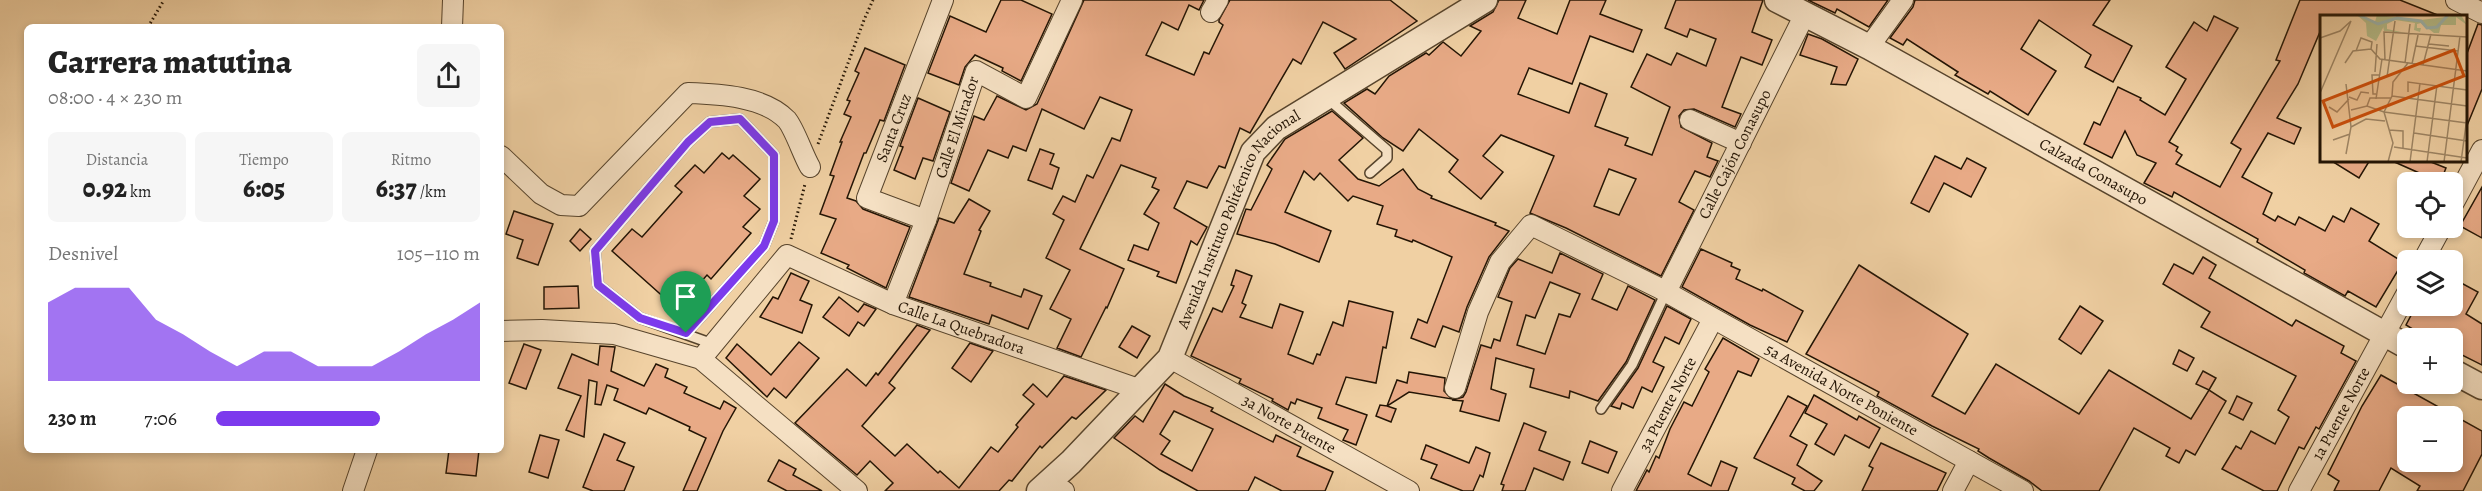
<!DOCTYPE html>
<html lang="es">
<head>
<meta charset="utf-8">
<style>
	:root { --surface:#fff; --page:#f6f6f6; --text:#222; --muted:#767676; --accent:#7c3aed }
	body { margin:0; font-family:Alegreya,serif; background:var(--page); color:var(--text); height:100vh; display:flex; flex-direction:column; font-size:22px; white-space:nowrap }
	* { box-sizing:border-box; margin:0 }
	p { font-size:20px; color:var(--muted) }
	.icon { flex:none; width:33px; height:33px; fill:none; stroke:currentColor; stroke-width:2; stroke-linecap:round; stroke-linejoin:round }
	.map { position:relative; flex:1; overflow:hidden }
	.side { position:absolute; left:24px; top:24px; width:480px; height:429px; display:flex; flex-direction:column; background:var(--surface); border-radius:9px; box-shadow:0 3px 9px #0003 }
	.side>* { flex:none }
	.fabs { position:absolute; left:2397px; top:172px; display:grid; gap:12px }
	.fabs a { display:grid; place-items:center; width:66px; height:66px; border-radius:9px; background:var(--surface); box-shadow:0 3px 9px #0003; font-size:30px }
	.pin { position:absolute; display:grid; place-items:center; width:51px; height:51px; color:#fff; margin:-62px -26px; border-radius:50% 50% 50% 0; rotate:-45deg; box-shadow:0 0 6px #0007 }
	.pin .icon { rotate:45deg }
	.round { display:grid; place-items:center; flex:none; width:63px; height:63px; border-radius:9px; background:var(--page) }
	.head { display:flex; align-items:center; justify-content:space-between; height:102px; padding:0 24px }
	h1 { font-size:33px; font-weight:800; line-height:45px }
	.metrics { display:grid; grid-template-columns:repeat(3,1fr); gap:9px; height:102px; padding:6px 24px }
	.metrics div { display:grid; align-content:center; border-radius:9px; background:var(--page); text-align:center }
	.metrics b { font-size:26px; font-weight:800 }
	.metrics small { font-size:16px; font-weight:400 }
	.metrics p { font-size:16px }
	.chart { height:168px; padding:12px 24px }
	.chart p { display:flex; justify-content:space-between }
	.chart svg { width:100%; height:108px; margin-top:6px; fill:var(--accent); opacity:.7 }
	ul { padding:0 24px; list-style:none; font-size:20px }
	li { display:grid; grid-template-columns:96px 72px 1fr; align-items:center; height:45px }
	li i { height:15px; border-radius:8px; background:var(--accent) }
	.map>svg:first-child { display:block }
	.building { fill:#e8aa86; stroke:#241505; stroke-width:1.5; fill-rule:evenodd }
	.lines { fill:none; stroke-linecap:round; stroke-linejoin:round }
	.service-casing { stroke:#57442c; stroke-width:12 }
	.minor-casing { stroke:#57442c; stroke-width:22 }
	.tertiary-casing { stroke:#57442c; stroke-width:27 }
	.path { stroke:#241505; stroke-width:3; stroke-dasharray:1.5 3; stroke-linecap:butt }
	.service { stroke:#f5e0c3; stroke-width:9 }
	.minor { stroke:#f5e0c3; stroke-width:20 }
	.tertiary { stroke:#f5e0c3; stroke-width:24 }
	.route-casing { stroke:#fff; stroke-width:12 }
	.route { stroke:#7c3aed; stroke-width:8 }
	.labels { text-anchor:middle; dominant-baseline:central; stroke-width:4.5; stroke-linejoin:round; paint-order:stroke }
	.street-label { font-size:16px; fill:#241505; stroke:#f5e0c3 }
	.inset-river { fill:none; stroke:#9db5ae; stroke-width:3 }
	.inset-road { fill:none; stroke:#9e8564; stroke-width:1.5 }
	.view { fill:#cb4f0b; fill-opacity:0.15; stroke:#cb4f0b; stroke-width:3 }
	.inset-edge { fill:none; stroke:#241505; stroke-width:3 }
</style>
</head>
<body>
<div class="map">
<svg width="2482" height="491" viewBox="0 0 2482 491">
	<rect width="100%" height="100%" fill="#f0d0a3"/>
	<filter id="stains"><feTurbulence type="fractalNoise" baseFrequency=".00333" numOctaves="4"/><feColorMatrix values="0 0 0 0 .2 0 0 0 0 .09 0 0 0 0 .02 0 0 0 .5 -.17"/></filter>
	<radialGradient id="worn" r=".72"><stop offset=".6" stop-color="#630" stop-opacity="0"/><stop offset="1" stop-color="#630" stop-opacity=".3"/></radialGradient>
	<g class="building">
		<path d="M1001,0H1021L1052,14L1021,81L1002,71L1003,68L975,55L965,67L959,85L928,73L950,16L986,32Z"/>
		<path d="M1084,0H1204L1199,10L1189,5L1178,30L1162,22L1146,55L1194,75L1204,52L1209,54L1223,25L1219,22V20L1230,0H1390L1417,21L1345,69L1334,53L1356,39L1323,22L1301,64L1293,59L1250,133L1240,128L1225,168L1219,166L1207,188L1187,181L1174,208L1207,227L1197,245L1191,241L1176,283L1157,276L1159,272L1128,260L1134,245L1148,250L1159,223L1144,214L1159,190L1152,187L1156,178L1121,165L1080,249L1124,269L1107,308L1106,307L1081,357L1057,348L1071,319L1050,309L1070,270L1046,258L1064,220L1053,214L1063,196L1075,202L1087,175L1093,178L1112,138L1120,141L1132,110L1100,97L1084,129L1042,109L1026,151L1013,146L1008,158L988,150L969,191L951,183L974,116L984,120L997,96L1026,110L1037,104Z"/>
		<path d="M1499,0H1526L1518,18L1557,34L1570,0H1606L1600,14L1642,30L1633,52L1590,36L1572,84L1529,68L1518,94L1569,113L1580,83L1607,94L1595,126L1628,138L1625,145L1652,155L1670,107L1631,87L1647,54L1671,65L1677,53L1706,66L1716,39L1690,29L1687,37L1665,28L1676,0H1763L1752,32L1772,40L1762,65L1741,57L1722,107L1741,114L1735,127L1694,109L1684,110L1679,116L1681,127L1712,143L1707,157L1718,161L1710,177L1695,171L1679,202L1694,210L1661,276L1566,228L1530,213L1554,156L1501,135L1483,156L1503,172L1481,199L1449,172L1458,160L1419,129L1403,151L1383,138L1344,103L1367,89L1375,94L1389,76L1426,53L1429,55L1443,42L1461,56L1481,31L1470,26L1493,12ZM1609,169L1636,179L1619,215L1594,206Z"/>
		<path d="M1808,0H1888L1869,27L1837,9L1835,13Z"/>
		<path d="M1915,0H2110L2093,25L2132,46L2113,82L2085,67L2091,55L2039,20L2021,49L2056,71L2028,115L1990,91L1988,94L1955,75L1958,72L1907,39L1903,45L1890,38L1913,7Z"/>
		<path d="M2300,0H2400L2440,16H2322V27L2298,84L2277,118L2301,128L2294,144L2268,133L2242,177L2272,193L2263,214L2275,221L2278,216L2295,225L2299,217L2325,231L2333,216L2344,222L2351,208L2379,224L2369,241L2403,262L2376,307L2348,291L2345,296L2304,273L2305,270L2257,242L2258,239L2174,192L2172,197L2144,183L2156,163L2137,155L2125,131L2112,158L2084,144L2094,122L2100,125L2118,87L2141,98L2140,100L2165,115L2186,79L2166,67L2194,22L2207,31L2214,16L2238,28L2169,142L2178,147L2176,151L2182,155L2176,164L2220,187L2241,149L2231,143L2280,61L2276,60Z"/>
		<path d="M2478,24L2482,25V89L2466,128V56Z"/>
		<path d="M1808,34L1822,39L1858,59L1846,85L1831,84L1837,67L1800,55Z"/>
		<path d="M865,48L905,65L884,121L880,120L866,153H864L847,198L856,201L863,209L910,227L886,288L847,268L849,265L821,253L836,219L820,214L834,176L830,175L842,142H840L851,117L844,114L850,101L847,100L859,73L855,71Z"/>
		<path d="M918,98L950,112L933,161L923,158L915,179L894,170L903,147L900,146Z"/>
		<path d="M1332,111L1363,138L1339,160L1358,179L1379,186L1403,169L1418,189L1432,196L1431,198L1496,223L1495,225L1509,231L1489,257L1467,307L1459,332L1443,326L1435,347L1411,338L1418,319L1427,323L1452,257L1413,240L1412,242L1395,236L1397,230L1377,224L1383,206L1353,196L1348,201L1320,173L1314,180L1304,171L1285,212L1331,231L1319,262L1275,244L1237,234L1246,209L1251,210L1272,169L1267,165L1285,139Z"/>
		<path d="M1040,149L1054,154L1050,164L1059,168L1052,189L1028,180Z"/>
		<path d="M722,153L729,159L733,155L760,179L744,196L760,209L743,227L751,233L711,279L707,275L677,309L612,251L632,229L642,237L682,192L675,186L695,165L704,173Z"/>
		<path d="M1935,156L1961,169L1967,158L1986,168L1971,197L1944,183L1929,212L1911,203Z"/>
		<path d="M2330,160H2370L2359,178Z"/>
		<path d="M2390,160H2426L2446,168L2440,183H2423L2426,176Z"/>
		<path d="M2482,187V238L2460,226Z"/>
		<path d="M969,199L990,211L979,230L981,231L964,274L991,283L990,286L1021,297L1024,289L1042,296L1028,329L992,315L989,324L909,297L939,218L954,223Z"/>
		<path d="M514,211L553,224L538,265L517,258L523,240L506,234Z"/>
		<path d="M580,229L591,239L580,251L570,241Z"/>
		<path d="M1701,249L1732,263L1731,266L1740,270L1736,279L1762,291L1763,289L1803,311L1787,342L1750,325L1682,287Z"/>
		<path d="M1560,253L1603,274L1592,299L1617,310L1628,286L1655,300L1626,362L1598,401L1570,391L1569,398L1530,387L1534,369L1496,358L1491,389L1506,394L1499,421L1460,411L1463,401L1452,400L1463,397L1466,392L1481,345L1491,348L1494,339L1500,341L1512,302L1498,297L1510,268L1518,259L1552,273ZM1550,282L1580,294L1570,317L1559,314L1545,354L1517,345L1526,315L1535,318Z"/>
		<path d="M2203,257L2216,265L2209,278L2292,326L2296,320L2344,346L2341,353L2356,361L2319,429L2316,427L2304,449L2299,447L2277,491H2264L2222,469L2236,446L2241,449L2251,431L2275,444L2289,417L2278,410L2296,376L2201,327L2210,312L2163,284L2174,264L2193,274Z"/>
		<path d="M1859,265L1968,334L1932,396L1965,414L1996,364L2079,414L2109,370L2191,419L2209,390L2226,401L2195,455L2186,450L2179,463L2166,456L2170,448L2134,428L2099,491H2042L2029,481L1989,458L1978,451L1979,449L1932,426L1877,396L1879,392L1806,354Z"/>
		<path d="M1236,270L1252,276L1242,303L1246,305L1240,317L1272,328L1280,304L1303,312L1288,354L1313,364L1317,354L1320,355L1333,322L1343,326L1349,301L1393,312L1386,348L1383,347L1376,383L1346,377L1336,404L1367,415L1356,445L1343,440L1348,430L1318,418L1322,408L1297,399L1295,404L1291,402L1288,410L1272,401L1273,399L1239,383L1241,379L1191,356L1213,308L1222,312L1234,286L1231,285Z"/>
		<path d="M791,273L809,281L800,300L812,305L802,333L760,317L773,297L778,299Z"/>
		<path d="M2452,278L2478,292L2466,314L2482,324V365L2452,350V339H2429L2406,325L2416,306H2452Z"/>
		<path d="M578,286L579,308L544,309V287Z"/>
		<path d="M839,297L858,312L864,304L876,309L864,326L858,322L849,336L823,317Z"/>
		<path d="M1667,306L1691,319L1679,344L1665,337L1653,362L1664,367L1652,392L1642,387L1633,408L1622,403L1620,409L1611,406L1638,368Z"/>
		<path d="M2080,306L2103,321L2081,354L2059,339Z"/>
		<path d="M917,325L930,330L889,383L895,388L862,426L895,456L907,444L938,473L940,471L959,488L991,447L998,452L1018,427L1016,425L1034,404L1023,395L1033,384L1047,397L1064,376L1106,390L1076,419L1072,417L1042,448L1040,446L1012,481L1009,480L999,491H885L893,483L870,461L857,475L795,423L847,369L866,386L876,373L878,375Z"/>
		<path d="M1132,326L1150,336L1137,358L1119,347Z"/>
		<path d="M1723,338L1759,359L1751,376L1738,371L1688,474L1711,486L1721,461L1737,468L1728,491H1636L1647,470L1649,472L1656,456L1659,458L1670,429L1684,402L1692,406L1709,372L1705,369Z"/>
		<path d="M799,342L819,358L786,398L774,388L767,397L726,358L737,344L771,375Z"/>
		<path d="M970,343L993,351L971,382L952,368Z"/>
		<path d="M524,344L541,350L526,389L509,383Z"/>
		<path d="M600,346L615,347L611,371L644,386L656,364L668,369L665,377L687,387L684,393L720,409L724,401L736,408L723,431L697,491H683L706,438L689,430L690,427L649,408L646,414L614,400L618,389L607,385L601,405L595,404L597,382L589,380L584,437L566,430L581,396L558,388L572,354L598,365Z"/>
		<path d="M2179,350L2194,358L2187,371L2173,364Z"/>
		<path d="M2203,371L2216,378L2209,390L2196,384Z"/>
		<path d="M1409,372L1445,378L1444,391L1452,399L1409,392L1387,406L1396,409L1391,422L1376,416L1380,405L1387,406L1397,380L1407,383Z"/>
		<path d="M2381,375L2482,431V454L2463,491H2417L2420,486L2391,468L2379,491H2334L2339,481L2328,474L2362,406ZM2408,417H2452V462H2408Z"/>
		<path d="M1165,384L1184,396L1213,408L1211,411L1273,442L1276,435L1301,447L1297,456L1333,472L1325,491H1282L1255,477L1248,491H1198L1160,470L1114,438L1135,416L1143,422ZM1174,411L1213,429L1192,471L1161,454L1170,441L1160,434Z"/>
		<path d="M1814,395L1857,420L1859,416L1880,428L1869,448L1845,435L1834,455L1815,444L1827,424L1805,413Z"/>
		<path d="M1788,396L1807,406L1790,436L1807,445L1797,465L1822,481L1814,491H1805L1792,484L1795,478L1754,458Z"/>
		<path d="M2237,396L2252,403L2243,420L2229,413Z"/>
		<path d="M1524,423L1546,432L1539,450L1570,462L1563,480L1534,468L1525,491H1502L1504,485L1501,484Z"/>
		<path d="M604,434L625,443L617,460L634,467L624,491H593L583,487Z"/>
		<path d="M540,435L559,440L548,478L529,472Z"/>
		<path d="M1590,441L1617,452L1608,473L1582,463Z"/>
		<path d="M1881,443L1946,473L1937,491H1862L1873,468L1869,466Z"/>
		<path d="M1426,445L1469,463L1476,447L1490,453L1483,477L1480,475L1473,491H1463L1431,478L1437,465L1421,459Z"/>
		<path d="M449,450H479L476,476L446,473Z"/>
		<path d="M779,460L796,469L793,475L822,491H787L768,481Z"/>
	</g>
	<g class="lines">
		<g class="service-casing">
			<g id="service">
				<path d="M1327,98L1387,150V158L1370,173"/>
				<path d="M686,333L764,246L774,221V155L740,119L710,122L688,142L595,251L598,285L640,318L713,344"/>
				<path d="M1601,409L1632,365L1666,292"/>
			</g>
		</g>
		<g class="minor-casing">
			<g id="minor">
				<path d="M2456,0L2482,13"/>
				<path d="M1211,12L1218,0"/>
				<path d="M452,27L453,0"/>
				<path d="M1869,47L1903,0"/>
				<path d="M1690,120L1741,143"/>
				<path d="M501,156L541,194L561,205L579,206L688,93C719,94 764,96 787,120C795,130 803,155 810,167"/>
				<path d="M2452,206L2482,150"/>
				<path id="s1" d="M926,220L867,198L943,0"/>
				<path d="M2423,261L2441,228"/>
				<path id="s2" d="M1666,292L1805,14"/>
				<path id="s3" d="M893,304L926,220L976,71L1026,98L1072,0"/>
				<path d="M501,331L542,330L614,334L701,359L857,491"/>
				<path id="s4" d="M1170,358L1409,491"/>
				<path id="s5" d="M701,359L787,255L893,304L1141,390"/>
				<path id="s6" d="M1455,388L1478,312L1500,262L1531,225L1659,288L2023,491"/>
				<path d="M1049,483L1064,491"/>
				<path d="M353,491L367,450"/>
				<path id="s7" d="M1622,491L1713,319"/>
				<path d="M1953,491L1969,461"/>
				<path id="s8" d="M2299,491L2408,291"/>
			</g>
		</g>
		<g class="tertiary-casing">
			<g id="tertiary">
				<path id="s9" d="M1777,0L1869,47L2408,347"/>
				<path d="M2452,371L2482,387"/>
				<path id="s10" d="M1039,491L1071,462L1170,358L1253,152L1276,128L1485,0"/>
			</g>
		</g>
		<g class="path">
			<path d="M148,27L164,0"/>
			<path d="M818,144L864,20L873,0"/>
			<path d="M791,239L805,184"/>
		</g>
		<use href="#service" class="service"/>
		<use href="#minor" class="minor"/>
		<use href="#tertiary" class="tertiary"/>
	</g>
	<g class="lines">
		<g class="route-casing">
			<path id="route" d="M740,119L774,155V221L764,246L686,333L640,318L598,285L595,251L688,142L710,122Z"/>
		</g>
		<use href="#route" class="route"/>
	</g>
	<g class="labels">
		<g class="street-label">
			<text stroke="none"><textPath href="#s1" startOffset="138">Santa Cruz</textPath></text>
			<text stroke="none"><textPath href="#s3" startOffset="188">Calle El Mirador</textPath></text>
			<text stroke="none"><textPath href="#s2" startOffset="154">Calle Cajón Conasupo</textPath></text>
			<text stroke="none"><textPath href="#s9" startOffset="360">Calzada Conasupo</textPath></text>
			<text stroke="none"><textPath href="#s10" startOffset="344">Avenida Instituto Politécnico Nacional</textPath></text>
			<text stroke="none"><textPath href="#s5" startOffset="324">Calle La Quebradora</textPath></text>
			<text stroke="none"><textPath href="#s6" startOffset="534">5a Avenida Norte Poniente</textPath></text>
			<text stroke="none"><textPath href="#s7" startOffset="98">3a Puente Norte</textPath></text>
			<text stroke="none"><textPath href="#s8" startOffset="88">1a Puente Norte</textPath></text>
			<text stroke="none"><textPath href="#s4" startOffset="136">3a Norte Puente</textPath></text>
		</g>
	</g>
	<g transform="translate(2320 15)">
		<rect width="147" height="147" fill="#f0d0a3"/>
		<path d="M37,0L64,11L56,26L47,21L46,8Z" fill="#b5bc89"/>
		<path d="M57,0L101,5L141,0L147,10L136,2V10H121L119,18H114L101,8L97,9V13H101L100,17L94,15L95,8L75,5L67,9V14L86,18L64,16L63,11L54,10Z" fill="#b5bc89"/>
		<path class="inset-river" d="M39,0L58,9L77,3L101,6L107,13L117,12L128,0"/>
		<path class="inset-road" d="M0,23L20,16L31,6M109,29L129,31M95,31L138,36M51,34L60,44L147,56M36,36L41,23L52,27L51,34M65,45L64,17L147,22M25,48L33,36L51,34M85,48L90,9M92,49L98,20M103,50L111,19M55,57L57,29M67,62L75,6M88,77V67L147,75M0,78L31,6M56,79H53L52,60H60M72,81L147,91M29,82L37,85L41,77L49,78M56,84L62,44M47,91L50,83H71M9,92L17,97L29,84M31,95L47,91L64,97L147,108M31,112L46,104L65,106M69,115L83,116V133M94,118L147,126M13,125L30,119M74,132L147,143M26,139L31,112L26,69M68,147L73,128L64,97L72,81L73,67L88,48M90,147L100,68M107,147L117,70M124,147L140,21M141,147L147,102"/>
		<path class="view" d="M134,35L144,61L13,112L3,86Z"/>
		<rect width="147" height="147" class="inset-edge"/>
	</g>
	<rect width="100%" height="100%" filter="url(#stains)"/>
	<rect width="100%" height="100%" fill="url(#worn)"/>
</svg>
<div class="fabs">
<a><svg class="icon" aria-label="locate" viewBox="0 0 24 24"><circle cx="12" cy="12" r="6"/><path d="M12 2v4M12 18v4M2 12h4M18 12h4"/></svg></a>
<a><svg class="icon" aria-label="layers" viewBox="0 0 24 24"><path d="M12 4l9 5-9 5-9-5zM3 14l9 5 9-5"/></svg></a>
<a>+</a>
<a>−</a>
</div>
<div class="pin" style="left:686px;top:333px;background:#1e9e55"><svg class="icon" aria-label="arrive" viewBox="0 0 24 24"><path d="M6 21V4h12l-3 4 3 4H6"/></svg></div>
<section class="side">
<div class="head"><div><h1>Carrera matutina</h1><p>08:00 · 4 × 230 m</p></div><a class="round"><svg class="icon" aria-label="share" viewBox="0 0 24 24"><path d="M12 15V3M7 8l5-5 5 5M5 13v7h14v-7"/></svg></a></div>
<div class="metrics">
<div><p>Distancia</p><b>0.92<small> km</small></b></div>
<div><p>Tiempo</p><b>6:05</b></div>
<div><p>Ritmo</p><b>6:37<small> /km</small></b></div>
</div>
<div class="chart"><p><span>Desnivel</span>105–110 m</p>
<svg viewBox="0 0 160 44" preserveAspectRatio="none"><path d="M0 44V12L10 6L20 6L30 6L40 19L50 25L60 32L70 38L80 32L90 32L100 38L110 38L120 38L130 32L140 25L150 19L160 12V44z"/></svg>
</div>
<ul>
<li><b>230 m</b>7:06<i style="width:62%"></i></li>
</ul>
</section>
</div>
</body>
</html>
